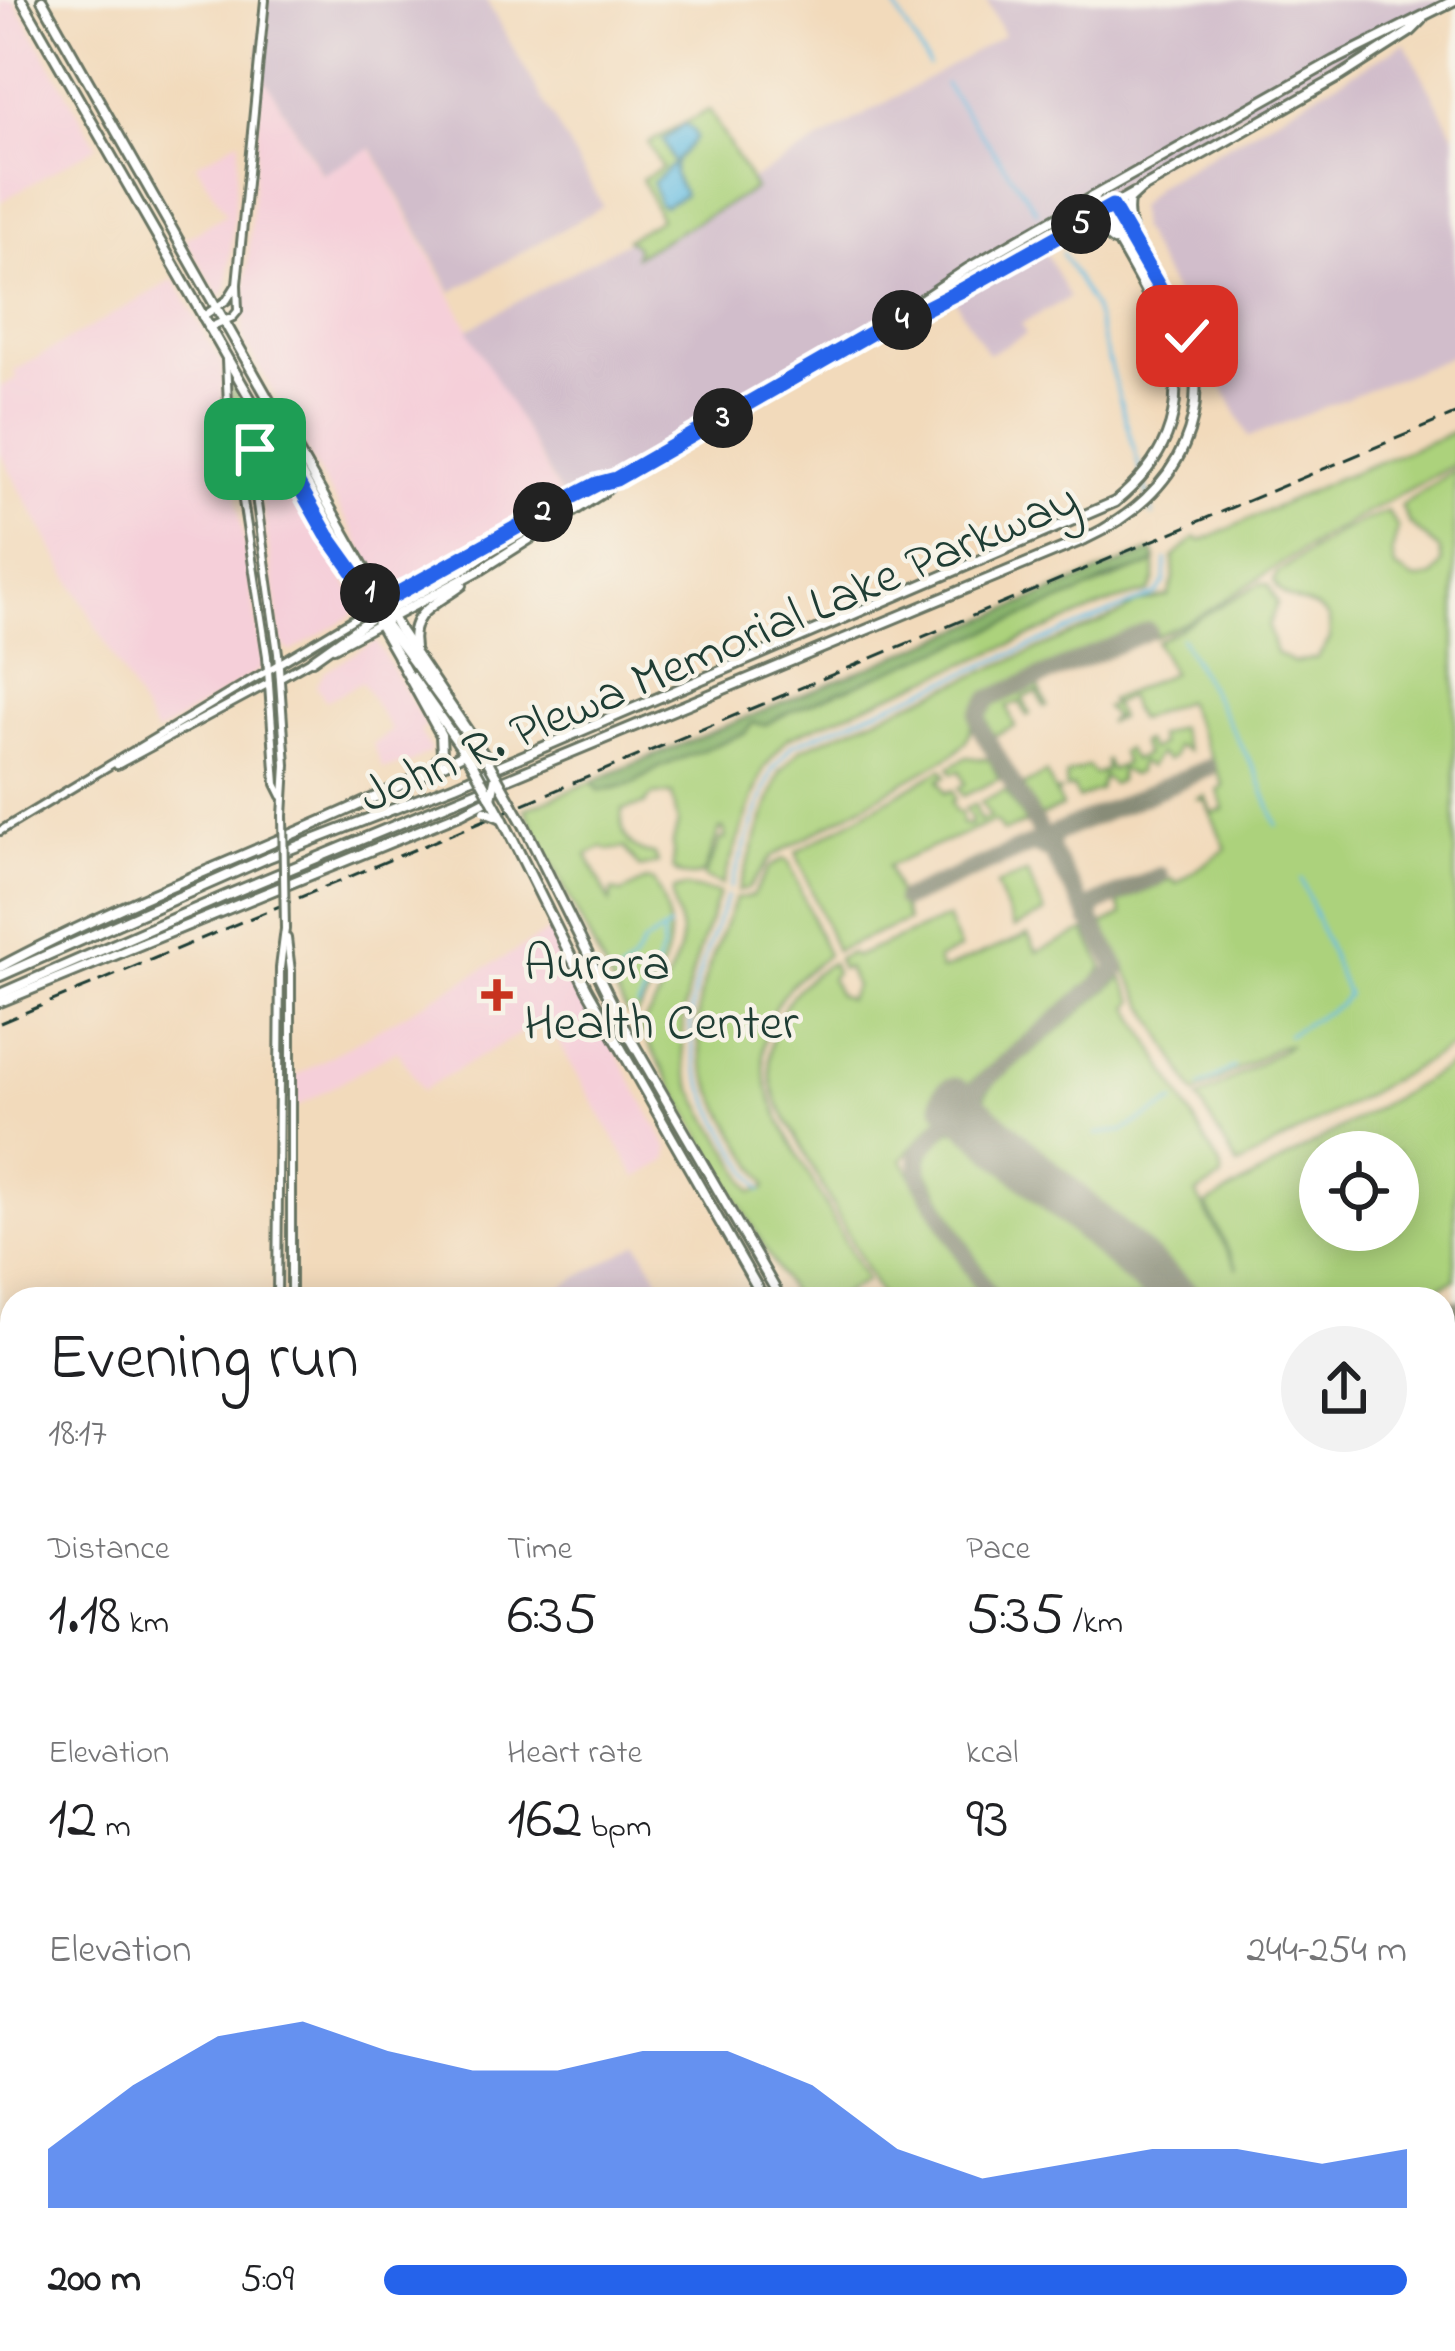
<!DOCTYPE html>
<html lang="en">
<head>
<meta charset="utf-8">
<style>
	:root { --surface:#fff; --page:#f2f2f2; --text:#202124; --muted:#757577; --accent:#2563eb }
	body { margin:0; font-family:"Indie Flower",sans-serif; background:var(--page); color:var(--text); height:100vh; display:flex; flex-direction:column; font-size:45px; white-space:nowrap }
	* { box-sizing:border-box; margin:0 }
	p { font-size:39px; color:var(--muted) }
	.icon { flex:none; width:66px; height:66px; fill:none; stroke:currentColor; stroke-width:2; stroke-linecap:round; stroke-linejoin:round }
	.map { position:relative; flex:1; overflow:hidden }
	.details { position:absolute; left:0px; top:1287px; width:1455px; height:1065px; display:flex; flex-direction:column; background:var(--surface); border-radius:36px 36px 0 0; box-shadow:0 6px 30px #0003 }
	.details>* { flex:none }
	.tools { position:absolute; left:1299px; top:1131px; display:grid; gap:24px }
	.tools a { display:grid; place-items:center; width:120px; height:120px; border-radius:50%; background:var(--surface); box-shadow:0 6px 30px #0003; font-size:60px }
	.pin { position:absolute; display:grid; place-items:center; width:102px; height:102px; color:#fff; margin:-51px; border-radius:24px; box-shadow:0 6px 18px #0006 }
	.km { position:absolute; width:60px; height:60px; margin:-30px; border-radius:50%; background:#222; color:#fff; font-size:33px; line-height:60px; text-align:center }
	.round { display:grid; place-items:center; flex:none; width:126px; height:126px; border-radius:63px; background:var(--page) }
	.overview { display:flex; align-items:center; justify-content:space-between; height:204px; padding:0 48px }
	h1 { font-size:66px; font-weight:600; line-height:90px }
	.metrics { display:grid; grid-template-columns:repeat(3,1fr); gap:18px; height:204px; padding:12px 48px }
	.metrics div { display:grid; align-content:center }
	.metrics b { font-size:60px; font-weight:600 }
	.metrics small { font-size:33px; font-weight:400 }
	.metrics p { font-size:33px }
	.chart { height:336px; padding:24px 48px }
	.chart p { display:flex; justify-content:space-between }
	.chart svg { width:100%; height:216px; margin-top:12px; fill:var(--accent); opacity:.7 }
	ul { padding:0 48px; list-style:none; font-size:39px }
	li { display:grid; grid-template-columns:192px 144px 1fr; align-items:center; height:90px }
	li i { height:30px; border-radius:15px; background:var(--accent) }
	.map>svg:first-child { display:block }
	.built { fill:#f5cfd9 }
	.industrial { fill:#d1bdcb }
	.green { fill:#acd27c; stroke:#668858; stroke-width:3; fill-rule:evenodd }
	.forest { fill:#89b46c; stroke:#547850; stroke-width:3 }
	.water { fill:#66bee3; stroke:#427e8c; stroke-width:3 }
	.lines { fill:none; stroke-linecap:round; stroke-linejoin:round }
	.stream { stroke:#66bee3; stroke-width:3 }
	.taxiway { stroke:#888c78; stroke-width:18 }
	.runway { stroke:#888c78; stroke-width:45 }
	.tertiary-casing { stroke:#697463; stroke-width:12 }
	.secondary-casing { stroke:#697463; stroke-width:14 }
	.primary-casing { stroke:#697463; stroke-width:14 }
	.tertiary { stroke:#fff; stroke-width:6 }
	.secondary { stroke:#fff; stroke-width:8 }
	.primary { stroke:#fff; stroke-width:8 }
	.rail { stroke:#1f3d34; stroke-width:3; stroke-dasharray:18 9; stroke-linecap:butt }
	.tertiary-bridge-casing { stroke:#697463; stroke-width:12; stroke-linecap:butt }
	.secondary-bridge-casing { stroke:#697463; stroke-width:14; stroke-linecap:butt }
	.primary-bridge-casing { stroke:#697463; stroke-width:14; stroke-linecap:butt }
	.tertiary-bridge { stroke:#fff; stroke-width:6 }
	.secondary-bridge { stroke:#fff; stroke-width:8 }
	.primary-bridge { stroke:#fff; stroke-width:8 }
	.route-casing { stroke:#fff; stroke-width:24 }
	.route { stroke:#2563eb; stroke-width:15 }
	.poi-dot { fill:#c8321e; stroke:#f7f3e8; stroke-width:4.5 }
	.labels { text-anchor:middle; dominant-baseline:central; stroke-width:9; stroke-linejoin:round; paint-order:stroke }
	.street-label { font-size:51px; fill:#1f3d34; stroke:#f7f3e8 }
	.poi-label { font-size:51px; fill:#1f3d34; stroke:#f7f3e8; text-anchor:start }
</style>
</head>
<body>
<div class="map">
<svg width="1455" height="2351" viewBox="0 0 1455 2351">
	<rect width="100%" height="100%" fill="#f7f3e8"/>
	<filter id="ink" filterUnits="userSpaceOnUse"><feTurbulence type="fractalNoise" baseFrequency=".00833" numOctaves="2"/><feDisplacementMap in="SourceGraphic" scale="24" xChannelSelector="R" yChannelSelector="G"/><feConvolveMatrix kernelMatrix="1 2 1 2 8 2 1 2 1" color-interpolation-filters="sRGB"/></filter>
	<filter id="wash" filterUnits="userSpaceOnUse"><feTurbulence type="fractalNoise" baseFrequency=".004" numOctaves="4" result="noise"/><feDisplacementMap in="SourceGraphic" scale="48" xChannelSelector="R" yChannelSelector="G"/><feGaussianBlur stdDeviation="2.7" result="paint"/><feColorMatrix in="noise" values="0 0 0 0 0 0 0 0 0 0 0 0 0 0 0 0 0 1.4 0 .05"/><feComposite in="paint" operator="in"/></filter>
	<g filter="url(#wash)">
		<rect width="100%" height="100%" fill="#f2dabb"/>
		<g class="built">
			<path d="M0,0H14L97,146L0,202Z"/>
			<path d="M262,74L321,174L371,148L561,498L397,590L383,585L242,338Z"/>
			<path d="M240,139L228,286L221,299L185,239L226,214L196,164Z"/>
			<path d="M174,279L222,363V403L263,663L260,670L156,734L0,453V387L17,378L14,371Z"/>
			<path d="M269,450L358,602L353,615L291,652L282,645L257,468L260,454Z"/>
			<path d="M376,641L426,727L420,731L431,751L410,763L383,769L373,744L391,731L362,682L326,701L316,685L325,671Z"/>
			<path d="M550,931L669,1149L668,1160L637,1178L545,1019L422,1090L397,1050L295,1108L296,1076Z"/>
		</g>
		<g class="industrial">
			<path d="M265,0H486L603,206L452,292L372,148L322,174L258,67Z"/>
			<path d="M986,0H1455L1333,61L616,479L564,501L468,329L747,175L751,180L1004,35Z"/>
			<path d="M1405,43L1455,136V355L1249,437L1139,227L1137,207L1157,186Z"/>
			<path d="M1044,249L1069,298L1021,324L1026,334L988,354L954,299Z"/>
			<path d="M638,1243L671,1299H541Z"/>
			<path d="M12,1374V1600L0,1606V1381Z"/>
			<path d="M0,1623L12,1644V2087L0,2094Z"/>
		</g>
		<g class="green">
			<path d="M709,110L755,189L635,256L636,247L627,239L660,219L642,179L662,168L648,143Z"/>
			<path d="M231,380L261,432L244,453L233,419Z"/>
			<path d="M1455,432V464L1326,535L1200,616L1154,637L1147,626L984,696C964,715 982,728 955,753L772,857L748,889L738,891L780,772L801,749L1123,613L1136,603L1168,596L1174,579L1173,558L1196,537L1200,540L1211,537L1339,478Z"/>
			<path d="M1455,469V1045L1238,1166L1198,1099L1290,1045L1280,1046L1195,1094L1101,926L1122,915L1118,903L1173,879L1176,884L1226,849L1205,800L1197,799L1205,796L1212,813L1224,809L1218,790L1224,786L1185,701L1138,720L1127,697L1113,704L1119,718L1107,723L1114,717L1105,708L1111,705L1110,700L1172,673L1156,642L1261,583L1269,585L1277,603L1268,627L1276,653L1294,663L1317,658L1330,639L1329,619C1311,596 1287,609 1274,581L1277,573L1340,531L1387,511L1398,528L1392,552L1395,568L1415,580L1433,577L1442,563L1440,550L1409,523L1401,506Z"/>
			<path d="M1155,562V580L1149,592L1112,602L788,738L764,768L722,885L704,877L721,839H726L724,829H720L704,872C695,879 679,877 673,869V842L678,823L672,794L652,795L644,805L622,810C620,833 627,851 654,854L658,863L640,868L625,848L608,850L603,847L587,855L610,902L612,891L622,893L647,880L653,881C685,934 664,972 635,1017L627,1014L525,809L593,781L600,791L633,784L660,767L745,733L753,723L765,725L791,711Z"/>
			<path d="M1038,685L1047,706L1044,707L1037,692L1023,698L1030,714L1027,716L1020,702L1007,707L1015,727L992,736L986,717L990,707Z"/>
			<path d="M1178,727L1187,751L1176,746L1173,757L1167,760L1158,754L1149,767L1139,762L1138,772L1132,775L1120,769L1119,781L1112,784L1103,776L1099,790L1078,799L1073,787L1066,789V775L1088,766L1094,775L1106,770L1105,759L1111,770L1125,764L1121,752L1126,749L1133,760L1145,755L1140,743L1145,741L1150,750L1160,745L1157,736Z"/>
			<path d="M967,757L990,760L999,779L963,796L958,788L965,784L960,771L952,773L949,767Z"/>
			<path d="M942,769L946,776L939,780L945,793L952,790L955,799L951,802L956,812H961L962,824L970,825L972,819L965,809L975,804L980,821L990,817L981,802L1006,791L1026,823L1003,832L995,821L888,866L907,921L836,951L796,852Z"/>
			<path d="M1046,773L1055,792L1061,791L1056,794L1062,807L1039,817L1021,787Z"/>
			<path d="M783,859L789,862L827,955C813,968 796,976 785,992C738,1055 776,1115 808,1173C828,1209 847,1245 866,1281L833,1299H794L639,1027C653,1013 681,958 681,938C682,921 670,907 673,890L685,887L719,893C702,946 666,1023 691,1085C703,1116 732,1148 745,1180L752,1192L765,1189L766,1184C731,1123 681,1063 703,986C711,956 725,927 735,899L752,896L769,868Z"/>
			<path d="M1027,873L1045,913L1014,928L996,885Z"/>
			<path d="M947,918L960,949L937,960L941,971L1028,935L1037,952L1085,931L1103,966L1097,976L968,1085L902,1159L981,1299H882L778,1103C756,1047 779,992 831,963L835,973L831,978L838,995L848,999L855,986L847,968L841,969L837,959L851,953L854,957Z"/>
			<path d="M1122,977L1135,1001L1130,1007L1222,1170V1178L1196,1194L1238,1269L1206,1205L1455,1063V1280L1409,1299H1201L988,1109L984,1097L993,1084ZM1320,1152H1398V1230H1320Z"/>
			<path d="M956,1129L966,1132L1154,1299H999L925,1168C926,1151 940,1134 956,1129Z"/>
			<path d="M1443,1556L1455,1567V2062L1443,2042Z"/>
			<path d="M1443,2088C1455,2115 1455,2170 1443,2194Z"/>
			<path d="M1443,2257L1455,2259V2351H1419L1412,2340H1443Z"/>
			<path d="M1252,2340H1350L1357,2351H1233Z"/>
		</g>
		<path class="forest" d="M1153,550L1156,560L1150,566L1111,577L1079,594L791,711L764,725L753,723L745,733L660,767L633,784L600,791L594,785L593,781Z"/>
		<path class="water" d="M684,125L692,129L696,138C687,149 668,162 676,179C678,185 683,189 684,195L664,206L659,204L653,183L674,163L663,140Z"/>
		<g class="lines">
			<g class="stream">
				<path d="M891,0L929,66"/>
				<path d="M945,84L1037,211"/>
				<path d="M1062,253L1093,307L1153,515"/>
				<path d="M1181,638L1257,774L1277,825"/>
				<path d="M730,888L772,771L792,745L1156,594L1165,582L1166,560"/>
				<path d="M727,896C716,928 701,961 694,993C677,1068 726,1130 761,1191"/>
				<path d="M616,978L633,962L643,944L669,927"/>
				<path d="M638,1007L662,951L663,931"/>
				<path d="M1287,1035L1339,1005L1347,995L1301,879"/>
				<path d="M1200,1087L1234,1067"/>
				<path d="M1096,1134L1123,1131L1174,1102"/>
			</g>
			<g class="taxiway">
				<path d="M1051,852L1050,841L1056,833L1208,768"/>
				<path d="M904,899L1032,844L1049,850"/>
				<path d="M1089,920L1094,905L1160,876"/>
				<path d="M948,1120L960,1116L975,1119L972,1103L977,1088"/>
				<path d="M990,1299L920,1177L918,1154L970,1094L1118,968L980,727L978,715L989,699L1148,631"/>
				<path d="M1443,1329L1455,1324"/>
				<path d="M1443,1406L1455,1416"/>
				<path d="M1443,1462L1455,1457"/>
				<path d="M1443,2065L1455,2086"/>
			</g>
			<g class="runway">
				<path d="M954,1100L1178,1299"/>
				<path d="M1443,1327L1455,1322"/>
				<path d="M1443,1534L1455,1545"/>
			</g>
		</g>
	</g>
	<g filter="url(#ink)">
		<g class="lines">
			<g class="tertiary-casing">
				<g id="tertiary">
					<path d="M202,317L227,300L237,284"/>
					<path d="M208,328L233,317L238,311L237,284L265,0"/>
					<path d="M226,360L228,404L267,656L276,784L282,796"/>
					<path d="M334,648L379,624"/>
					<path d="M281,677L311,660"/>
					<path d="M117,765L269,683"/>
					<path d="M283,816L286,765L278,653L251,461L255,449L287,431"/>
					<path d="M0,831L370,609"/>
					<path d="M287,938L291,971V1299"/>
					<path d="M277,1299L280,968L285,929"/>
					<path d="M0,1607L12,1628"/>
					<path d="M0,2202L12,2195"/>
					<path d="M283,2340V2351"/>
				</g>
			</g>
			<g class="secondary-casing">
				<g id="secondary">
					<path d="M22,0L400,660"/>
					<path d="M42,0L400,631L486,758"/>
					<path d="M877,329L985,278L1134,193"/>
					<path d="M346,559L378,606"/>
					<path d="M370,609L550,509L597,484L615,480"/>
					<path d="M381,618L465,732"/>
					<path d="M379,623L389,610L465,568L525,526"/>
					<path d="M379,624L482,569L602,493L616,479L876,330L967,269L1092,197"/>
					<path d="M414,648C408,611 436,605 462,585"/>
					<path d="M312,660L374,616L384,603"/>
					<path d="M412,677L472,763"/>
					<path d="M502,818L587,989L764,1299"/>
					<path d="M525,827L625,1029L781,1299"/>
					<path d="M1362,2340L1368,2351"/>
					<path d="M1381,2340L1387,2351"/>
				</g>
			</g>
			<g class="primary-casing">
				<g id="primary">
					<path d="M1112,206L1128,230"/>
					<path d="M1073,228H1097L1114,241"/>
					<path d="M398,657L441,735L442,754L432,767"/>
					<path d="M0,967C151,886 314,833 465,753L486,758"/>
					<path d="M0,976L267,858L455,785L1115,502C1234,403 1150,301 1092,197L1333,61L1455,0"/>
					<path d="M0,994L225,896L1085,539C1179,495 1225,409 1175,310C1159,277 1122,240 1129,200L1141,189L1339,77L1411,31L1422,20"/>
					<path d="M0,1002L462,813L491,798"/>
				</g>
			</g>
			<use href="#tertiary" class="tertiary"/>
			<use href="#secondary" class="secondary"/>
			<use href="#primary" class="primary"/>
			<path class="rail" d="M0,1023L1455,414"/>
			<g class="tertiary-bridge-casing">
				<path id="tertiary-bridge" d="M283,816L285,929"/>
			</g>
			<g class="secondary-bridge-casing">
				<g id="secondary-bridge">
					<path d="M486,758L525,827"/>
					<path d="M472,763L502,818"/>
				</g>
			</g>
			<g class="primary-bridge-casing">
				<g id="primary-bridge">
					<path d="M491,798L496,776"/>
					<path d="M485,811L502,818"/>
				</g>
			</g>
			<use href="#tertiary-bridge" class="tertiary-bridge"/>
			<use href="#secondary-bridge" class="secondary-bridge"/>
			<use href="#primary-bridge" class="primary-bridge"/>
		</g>
	</g>
	<g class="lines" filter="url(#ink)">
		<g class="route-casing">
			<path id="route" d="M255,449L272,438L327,535L377,605L564,501L597,484L616,479L876,330L891,326L962,290L1112,206L1187,336"/>
		</g>
		<use href="#route" class="route"/>
	</g>
	<path class="poi-dot" d="M491 977h12v12h12v12h-12v12h-12v-12h-12v-12h12z"/>
	<g class="labels">
		<g class="street-label">
			<text transform="translate(720 650) rotate(-23)">John R. Plewa Memorial Lake Parkway</text>
		</g>
		<g class="poi-label">
			<text x="524" y="966">Aurora<tspan x="524" dy="59">Health Center</tspan></text>
		</g>
	</g>
</svg>
<div class="tools">
<a><svg class="icon" aria-label="locate" viewBox="0 0 24 24"><circle cx="12" cy="12" r="6"/><path d="M12 2v4M12 18v4M2 12h4M18 12h4"/></svg></a>
</div>
<div class="pin" style="left:255px;top:449px;background:#1e9e55"><svg class="icon" aria-label="arrive" viewBox="0 0 24 24"><path d="M6 21V4h12l-3 4 3 4H6"/></svg></div>
<div class="pin" style="left:1187px;top:336px;background:#d93025"><svg class="icon" aria-label="check" viewBox="0 0 24 24"><path d="M5 12l5 5 9-10"/></svg></div>
<b class="km" style="left:370px;top:593px">1</b>
<b class="km" style="left:543px;top:512px">2</b>
<b class="km" style="left:723px;top:418px">3</b>
<b class="km" style="left:902px;top:320px">4</b>
<b class="km" style="left:1081px;top:224px">5</b>
<section class="details">
<div class="overview"><div><h1>Evening run</h1><p>18:17</p></div><a class="round"><svg class="icon" aria-label="share" viewBox="0 0 24 24"><path d="M12 15V3M7 8l5-5 5 5M5 13v7h14v-7"/></svg></a></div>
<div class="metrics">
<div><p>Distance</p><b>1.18<small> km</small></b></div>
<div><p>Time</p><b>6:35</b></div>
<div><p>Pace</p><b>5:35<small> /km</small></b></div>
</div>
<div class="metrics">
<div><p>Elevation</p><b>12<small> m</small></b></div>
<div><p>Heart rate</p><b>162<small> bpm</small></b></div>
<div><p>kcal</p><b>93</b></div>
</div>
<div class="chart"><p><span>Elevation</span>244–254 m</p>
<svg viewBox="0 0 160 44" preserveAspectRatio="none"><path d="M0 44V32L10 19L20 9L30 6L40 12L50 16L60 16L70 12L80 12L90 19L100 32L110 38L120 35L130 32L140 32L150 35L160 32V44z"/></svg>
</div>
<ul>
<li><b>200 m</b>5:09<i style="width:100%"></i></li>
</ul>
</section>
</div>
</body>
</html>
